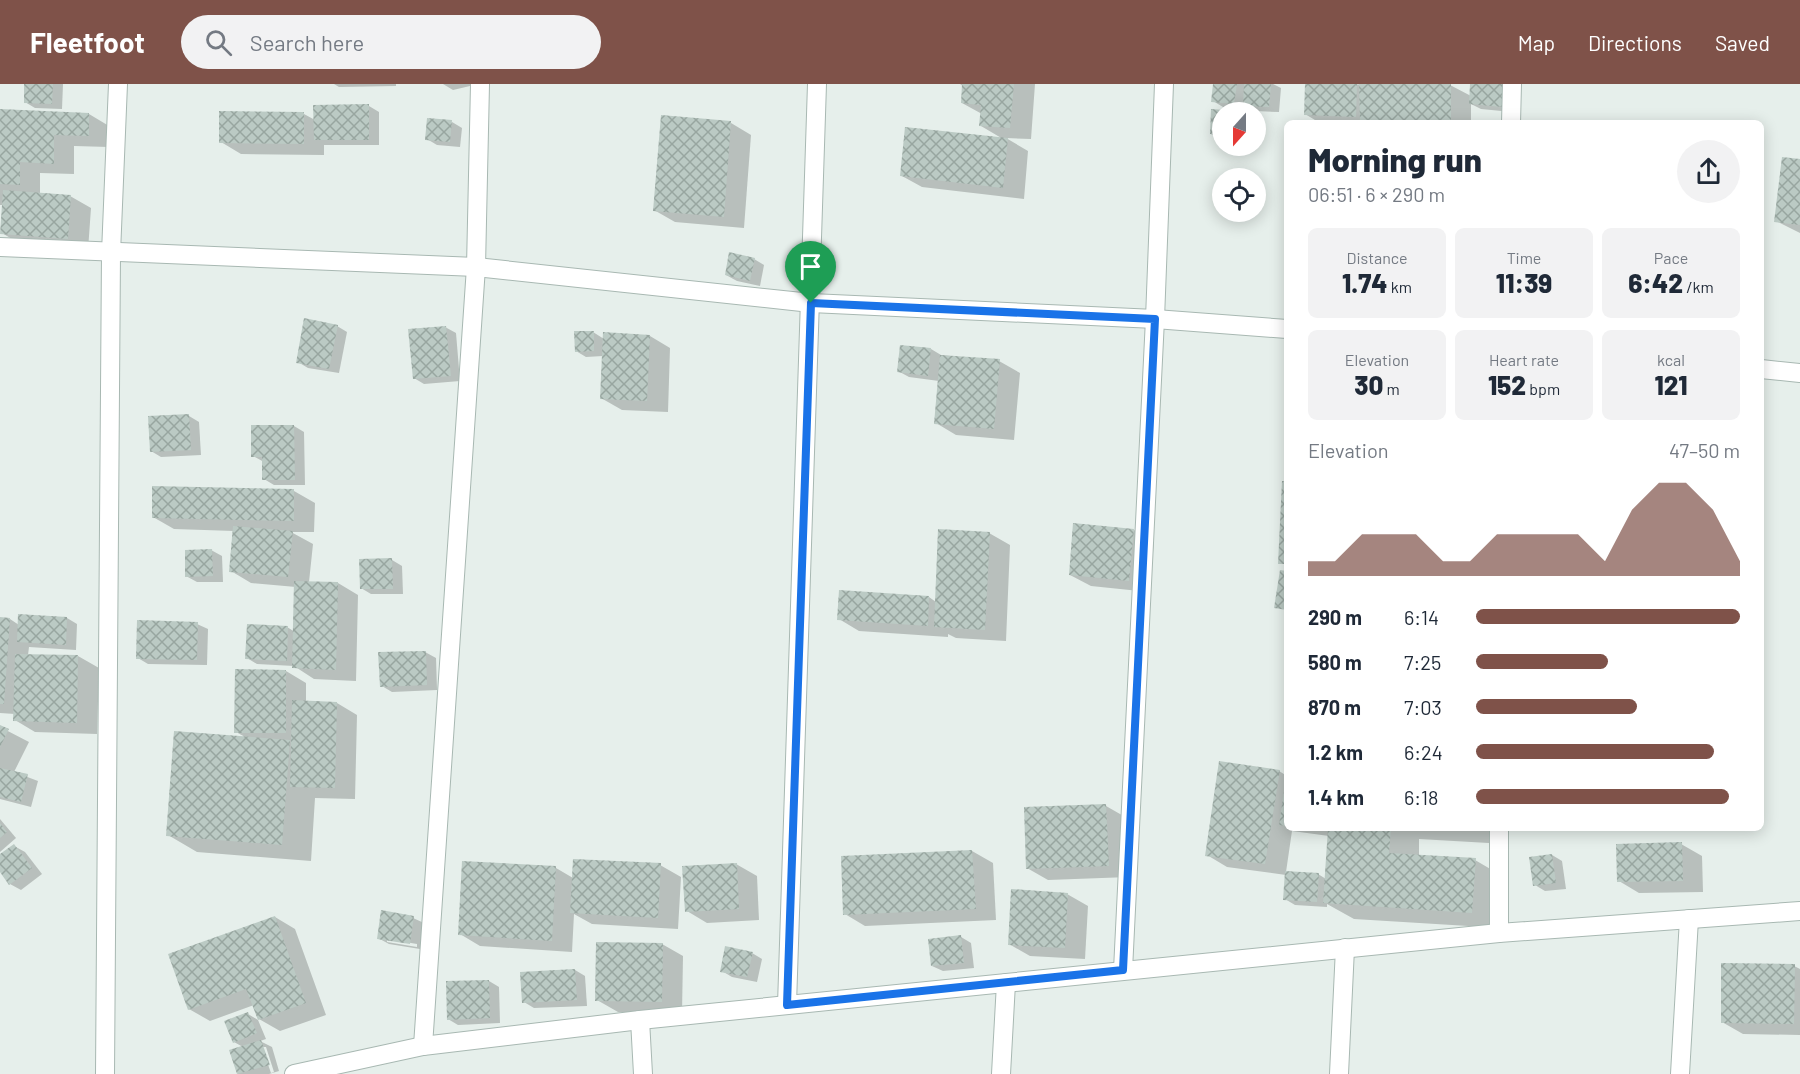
<!DOCTYPE html>
<html lang="en">
<head>
<meta charset="utf-8">
<style>
	:root { --surface:#fff; --page:#f2f2f3; --text:#1f2937; --muted:#747a83; --accent:#7f5249 }
	body { margin:0; font-family:Barlow,sans-serif; background:var(--page); color:var(--text); height:100vh; display:flex; flex-direction:column; font-size:22px; white-space:nowrap }
	* { box-sizing:border-box; margin:0 }
	p { font-size:20px; color:var(--muted) }
	.icon { flex:none; width:33px; height:33px; fill:none; stroke:currentColor; stroke-width:2; stroke-linecap:round; stroke-linejoin:round }
	.map { position:relative; flex:1; overflow:hidden }
	.panel { position:absolute; left:1284px; top:36px; width:480px; height:711px; display:flex; flex-direction:column; background:var(--surface); border-radius:9px; box-shadow:0 3px 15px #0003 }
	.panel>* { flex:none }
	.needle { width:39px; rotate:201deg }
	.fabs { position:absolute; left:1212px; top:18px; display:grid; gap:12px }
	.fabs a { display:grid; place-items:center; width:54px; height:54px; border-radius:50%; background:var(--surface); box-shadow:0 3px 15px #0003; font-size:30px }
	.pin { position:absolute; display:grid; place-items:center; width:51px; height:51px; color:#fff; margin:-62px -26px; border-radius:50% 50% 50% 0; rotate:-45deg; box-shadow:0 0 6px #0007 }
	.pin .icon { rotate:45deg }
	.round { display:grid; place-items:center; flex:none; width:63px; height:63px; border-radius:32px; background:var(--page) }
	.headline { display:flex; align-items:center; justify-content:space-between; height:102px; padding:0 24px }
	h1 { font-size:33px; font-weight:800; line-height:45px }
	.figures { display:grid; grid-template-columns:repeat(3,1fr); gap:9px; height:102px; padding:6px 24px }
	.figures div { display:grid; align-content:center; border-radius:9px; background:var(--page); text-align:center }
	.figures b { font-size:26px; font-weight:800 }
	.figures small { font-size:16px; font-weight:400 }
	.figures p { font-size:16px }
	.chart { height:168px; padding:12px 24px }
	.chart p { display:flex; justify-content:space-between }
	.chart svg { width:100%; height:108px; margin-top:6px; fill:var(--accent); opacity:.7 }
	ul { padding:0 24px; list-style:none; font-size:20px }
	li { display:grid; grid-template-columns:96px 72px 1fr; align-items:center; height:45px }
	li i { height:15px; border-radius:8px; background:var(--accent) }
	header { display:flex; align-items:center; gap:36px; box-sizing:border-box; height:84px; padding:0 30px; background:var(--accent); color:#fff }
	header strong { font-size:28px }
	nav { display:flex; gap:33px; margin-inline-start:auto; font-size:21px }
	.search { width:420px; height:54px; background:var(--page); display:flex; align-items:center; gap:15px; box-sizing:border-box; padding:0 21px; border-radius:33px; color:var(--muted); font-size:22px }
	.map>svg:first-child { display:block }
	.shadow { fill:#0003; fill-rule:evenodd }
	.building { fill:url(#building-cross-hatch) }
	.lines { fill:none; stroke-linecap:round; stroke-linejoin:round }
	.minor-casing { stroke:#a8b8b2; stroke-width:20 }
	.tertiary-casing { stroke:#a8b8b2; stroke-width:20 }
	.minor { stroke:#fff; stroke-width:18 }
	.tertiary { stroke:#fff; stroke-width:18 }
	.route-casing { stroke:#fff; stroke-width:12 }
	.route { stroke:#1a73e8; stroke-width:8 }
</style>
</head>
<body>
<header>
<strong>Fleetfoot</strong>
<div class="search"><svg class="icon" aria-label="search" viewBox="0 0 24 24"><circle cx="10" cy="10" r="6"/><path d="M15 15l6 6"/></svg>Search here</div>
<nav><a>Map</a><a>Directions</a><a>Saved</a></nav>
</header>
<div class="map">
<svg width="1800" height="990" viewBox="0 0 1800 990">
	<defs>
		<pattern id="building-cross-hatch" width="8" height="8" patternUnits="userSpaceOnUse" patternTransform="scale(1.5)"><rect width="8" height="8" fill="#bbcac4"/><path d="M0 0l8 8M0 8l8-8" fill="none" stroke="#98a6a0"/></pattern>
	</defs>
	<rect width="100%" height="100%" fill="#e6efeb"/>
	<g class="shadow">
		<path d="M25,0H63L62,25L35,24L25,18Z"/>
		<path d="M334,0H396V2L339,3Z"/>
		<path d="M443,0H470V2L453,6Z"/>
		<path d="M960,0H1035L1031,55L1006,54L1028,67L1024,115L922,103L902,92L1003,55L981,42L982,30L962,19L963,2Z"/>
		<path d="M1214,0H1273L1281,4L1279,28L1255,27L1245,21V25L1223,23L1213,17Z"/>
		<path d="M1306,0L1450,1L1471,12L1472,0L1512,28L1481,25L1471,20V39H1302H1320L1305,30Z"/>
		<path d="M369,22L379,28V61H324V71L241,70L221,58L304,30L315,36Z"/>
		<path d="M1213,26L1236,28H1222V56L1211,50Z"/>
		<path d="M0,27L89,30L109,42V63L74,62V90L40,89V110L70,112L91,124L88,166L22,161L2,149L4,121H0Z"/>
		<path d="M662,33L731,39L751,51L744,144L675,138L654,126Z"/>
		<path d="M452,38L462,44L460,63L437,61L427,55Z"/>
		<path d="M1800,77V149L1776,137Z"/>
		<path d="M754,175L764,181L760,202L737,197L726,191Z"/>
		<path d="M337,242L347,248L339,289L308,284L298,278Z"/>
		<path d="M445,243L456,249L460,297L424,300L414,294Z"/>
		<path d="M593,248L604,255V250L650,252L670,264L668,328L622,326L601,314L603,272L586,273L576,267Z"/>
		<path d="M931,265L941,271L999,277L1020,289L1014,356L956,351L936,339L939,297L909,293L898,287Z"/>
		<path d="M189,332L199,338L201,371L161,373L151,367Z"/>
		<path d="M294,342L304,348L305,401H274L264,395V378L253,372Z"/>
		<path d="M154,404L294,407L315,419L314,448H291L313,460L309,498L338,499L358,511L356,597L314,595L294,582L257,580L247,574L287,543L295,548L296,503L251,499L231,487L234,447L174,445L153,433Z"/>
		<path d="M1134,446L1154,458L1149,508L1091,502L1070,491Z"/>
		<path d="M989,449L1010,461L1006,557L956,554L948,550V553L859,547L839,535L929,513L936,518Z"/>
		<path d="M211,466L222,472L223,498H197L186,492Z"/>
		<path d="M392,476L402,482L403,510H371L361,504Z"/>
		<path d="M67,534L77,540L76,566L29,563L28,571L78,572L99,584L97,650L35,648L15,636V630L0,629V535H10L19,541Z"/>
		<path d="M197,540L208,545L207,581L148,580L138,574Z"/>
		<path d="M425,568L436,574L437,606L392,608L382,602Z"/>
		<path d="M286,587L306,599V618L337,619L357,631L355,715L315,714L311,777L197,768L168,751L247,654L236,648Z"/>
		<path d="M0,643L29,658L14,688L38,697L31,723L0,715Z"/>
		<path d="M1279,687L1287,692V744H1507L1506,760L1419,755V773L1475,776L1504,793L1501,844L1354,835L1327,820V823L1295,821L1285,815L1286,791L1227,783L1207,771ZM1292,747L1329,752L1326,795L1318,790L1286,788Z"/>
		<path d="M1106,722L1127,734L1129,793L1048,796L1027,784L1026,724Z"/>
		<path d="M0,735L16,754L0,768Z"/>
		<path d="M1681,760L1702,772L1703,808L1639,809L1619,797Z"/>
		<path d="M14,762L25,768L42,790L21,806L10,800L0,785V772Z"/>
		<path d="M972,767L993,779L996,836L865,842L845,830Z"/>
		<path d="M1552,771L1562,777L1566,805L1545,807L1535,801Z"/>
		<path d="M736,780L757,792L759,836L707,839L687,827Z"/>
		<path d="M660,781L681,793L678,845L592,840L574,830L572,868L480,862L460,850L556,784L573,794Z"/>
		<path d="M1067,810L1088,822L1085,875L1030,872L1009,860Z"/>
		<path d="M275,833L295,845L326,931L280,947L259,935L254,921L210,937L189,925Z"/>
		<path d="M413,834L424,839L420,865L389,860L378,854ZM387,855L417,860V863L387,858Z"/>
		<path d="M961,853L971,859L974,884L943,887L932,882Z"/>
		<path d="M662,860L683,872L682,929L618,928L597,916Z"/>
		<path d="M752,869L762,875L757,898L732,893L722,887Z"/>
		<path d="M1794,882L1800,885V951L1743,950L1722,938Z"/>
		<path d="M575,886L585,892L587,922L534,924L524,918Z"/>
		<path d="M489,897L499,903L500,939L458,941L448,935Z"/>
		<path d="M248,930L258,936L266,955L260,957L272,963L279,987L269,990H238L231,967L243,963L234,958ZM262,963H266L274,988L271,989Z"/>
	</g>
	<g class="building">
		<path d="M24,0H53L52,20L24,19Z"/>
		<path d="M962,0H1014L1010,44L979,42L981,21L961,19Z"/>
		<path d="M1213,0H1237L1234,20L1211,18Z"/>
		<path d="M1244,0H1271L1269,23L1243,22Z"/>
		<path d="M1305,0H1357L1356,33L1304,31Z"/>
		<path d="M1359,0H1451V39H1360Z"/>
		<path d="M1470,0H1504L1503,23L1469,20Z"/>
		<path d="M369,20V56H314L313,21Z"/>
		<path d="M0,25L89,29V52L54,51V80L20,78V101L0,100Z"/>
		<path d="M1211,25L1238,27L1222,28V51L1210,50Z"/>
		<path d="M219,27L304,28V60L219,59Z"/>
		<path d="M661,31L731,37L724,133L653,127Z"/>
		<path d="M427,34L452,36L450,58L425,56Z"/>
		<path d="M905,43L1008,54L1003,104L900,92Z"/>
		<path d="M1782,73L1800,75V141L1774,138Z"/>
		<path d="M3,106L71,111L68,155L0,150Z"/>
		<path d="M729,168L755,174L750,197L725,191Z"/>
		<path d="M304,234L338,241L329,285L296,279Z"/>
		<path d="M446,242L451,292L413,295L408,245Z"/>
		<path d="M574,247H594V267L575,268Z"/>
		<path d="M603,248L650,251L647,317L600,315Z"/>
		<path d="M900,261L931,264L928,292L897,288Z"/>
		<path d="M940,271L1000,275L994,345L934,340Z"/>
		<path d="M189,330L191,366L150,368L148,332Z"/>
		<path d="M251,341H294L295,396H262V373H251Z"/>
		<path d="M1282,397H1287V480H1278Z"/>
		<path d="M152,402L294,405V437L152,434Z"/>
		<path d="M1073,439L1134,445L1129,497L1069,491Z"/>
		<path d="M233,442L293,447L288,493L229,488Z"/>
		<path d="M938,445L990,448L985,546L934,543Z"/>
		<path d="M212,465L213,492L185,493V466Z"/>
		<path d="M392,474L393,505H360L359,475Z"/>
		<path d="M1280,486L1287,487V526L1274,524Z"/>
		<path d="M294,497L338,498L336,586L292,584Z"/>
		<path d="M839,506L929,512L928,542L837,536Z"/>
		<path d="M18,530L67,533L66,561L17,558Z"/>
		<path d="M0,533L10,534L4,620H0Z"/>
		<path d="M137,536L198,538L197,576L136,575Z"/>
		<path d="M247,540L288,542L287,577L245,575Z"/>
		<path d="M426,567L427,601L380,603L378,568Z"/>
		<path d="M15,570L78,571L77,639L13,637Z"/>
		<path d="M235,585L286,586V649H234Z"/>
		<path d="M292,616L337,618L335,704L290,703Z"/>
		<path d="M0,641L9,645L0,663Z"/>
		<path d="M174,647L290,656L282,761L166,752Z"/>
		<path d="M1219,677L1280,686L1265,780L1205,772Z"/>
		<path d="M0,684L28,690L21,718L0,713Z"/>
		<path d="M1286,694H1287V742L1279,741Z"/>
		<path d="M1106,720L1109,782L1026,785L1024,723Z"/>
		<path d="M0,739L7,748L0,754Z"/>
		<path d="M1328,744H1391L1389,769L1476,774L1472,829L1323,819Z"/>
		<path d="M1682,758L1683,797L1617,798L1616,760Z"/>
		<path d="M14,760L32,784L9,801L0,788V770Z"/>
		<path d="M972,766L976,825L843,831L841,772Z"/>
		<path d="M1552,770L1556,799L1533,802L1529,773Z"/>
		<path d="M573,775L661,779L658,834L570,829Z"/>
		<path d="M462,777L556,782L552,857L458,851Z"/>
		<path d="M737,779L739,825L685,828L682,782Z"/>
		<path d="M1285,787L1319,789L1317,818L1283,816Z"/>
		<path d="M1011,805L1068,809L1065,864L1008,861Z"/>
		<path d="M381,826L414,832L410,860L377,855Z"/>
		<path d="M275,832L306,919L258,936L246,905L188,926L168,870Z"/>
		<path d="M961,851L964,879L931,882L928,855Z"/>
		<path d="M596,858L663,859L662,918L595,917Z"/>
		<path d="M725,862L753,868L747,893L720,888Z"/>
		<path d="M1721,879L1795,880L1794,940L1721,939Z"/>
		<path d="M575,885L577,916L522,919L520,888Z"/>
		<path d="M489,896L490,934L447,936L446,897Z"/>
		<path d="M248,928L257,949L233,959L224,937Z"/>
		<path d="M261,956L270,981L237,990L229,966Z"/>
	</g>
	<g class="lines">
		<g class="minor-casing">
			<g id="minor">
				<path d="M1511,39L1512,0"/>
				<path d="M0,163L476,183L811,219L1155,235L1287,245"/>
				<path d="M1761,285L1800,289"/>
				<path d="M1499,849V744"/>
				<path d="M1123,886L1155,235L1164,0"/>
				<path d="M787,921L817,0"/>
				<path d="M640,936L643,990"/>
				<path d="M423,962L476,183L480,0"/>
				<path d="M105,990L111,169L118,0"/>
				<path d="M1001,990L1006,899"/>
				<path d="M1339,990L1345,864"/>
				<path d="M1680,990L1689,835"/>
			</g>
		</g>
		<g class="tertiary-casing">
			<path id="tertiary" d="M294,990L423,962L640,936L1499,849L1800,827"/>
		</g>
		<use href="#minor" class="minor"/>
		<use href="#tertiary" class="tertiary"/>
	</g>
	<g class="lines">
		<g class="route-casing">
			<path id="route" d="M811,219L1155,235L1123,886L787,921Z"/>
		</g>
		<use href="#route" class="route"/>
	</g>
</svg>
<div class="fabs">
<a><svg class="needle" viewBox="-14 -14 28 28"><path d="M0-13l5 13h-10z" fill="#e53935"/><path d="M0 13l5-13h-10z" fill="#747a83"/></svg></a>
<a><svg class="icon" aria-label="locate" viewBox="0 0 24 24"><circle cx="12" cy="12" r="6"/><path d="M12 2v4M12 18v4M2 12h4M18 12h4"/></svg></a>
</div>
<div class="pin" style="left:811px;top:219px;background:#1e9e55"><svg class="icon" aria-label="arrive" viewBox="0 0 24 24"><path d="M6 21V4h12l-3 4 3 4H6"/></svg></div>
<section class="panel">
<div class="headline"><div><h1>Morning run</h1><p>06:51 · 6 × 290 m</p></div><a class="round"><svg class="icon" aria-label="share" viewBox="0 0 24 24"><path d="M12 15V3M7 8l5-5 5 5M5 13v7h14v-7"/></svg></a></div>
<div class="figures">
<div><p>Distance</p><b>1.74<small> km</small></b></div>
<div><p>Time</p><b>11:39</b></div>
<div><p>Pace</p><b>6:42<small> /km</small></b></div>
</div>
<div class="figures">
<div><p>Elevation</p><b>30<small> m</small></b></div>
<div><p>Heart rate</p><b>152<small> bpm</small></b></div>
<div><p>kcal</p><b>121</b></div>
</div>
<div class="chart"><p><span>Elevation</span>47–50 m</p>
<svg viewBox="0 0 160 44" preserveAspectRatio="none"><path d="M0 44V38L10 38L20 27L30 27L40 27L50 38L60 38L70 27L80 27L90 27L100 27L110 38L120 17L130 6L140 6L150 17L160 38V44z"/></svg>
</div>
<ul>
<li><b>290 m</b>6:14<i style="width:100%"></i></li>
<li><b>580 m</b>7:25<i style="width:50%"></i></li>
<li><b>870 m</b>7:03<i style="width:61%"></i></li>
<li><b>1.2 km</b>6:24<i style="width:90%"></i></li>
<li><b>1.4 km</b>6:18<i style="width:96%"></i></li>
</ul>
</section>
</div>
</body>
</html>
